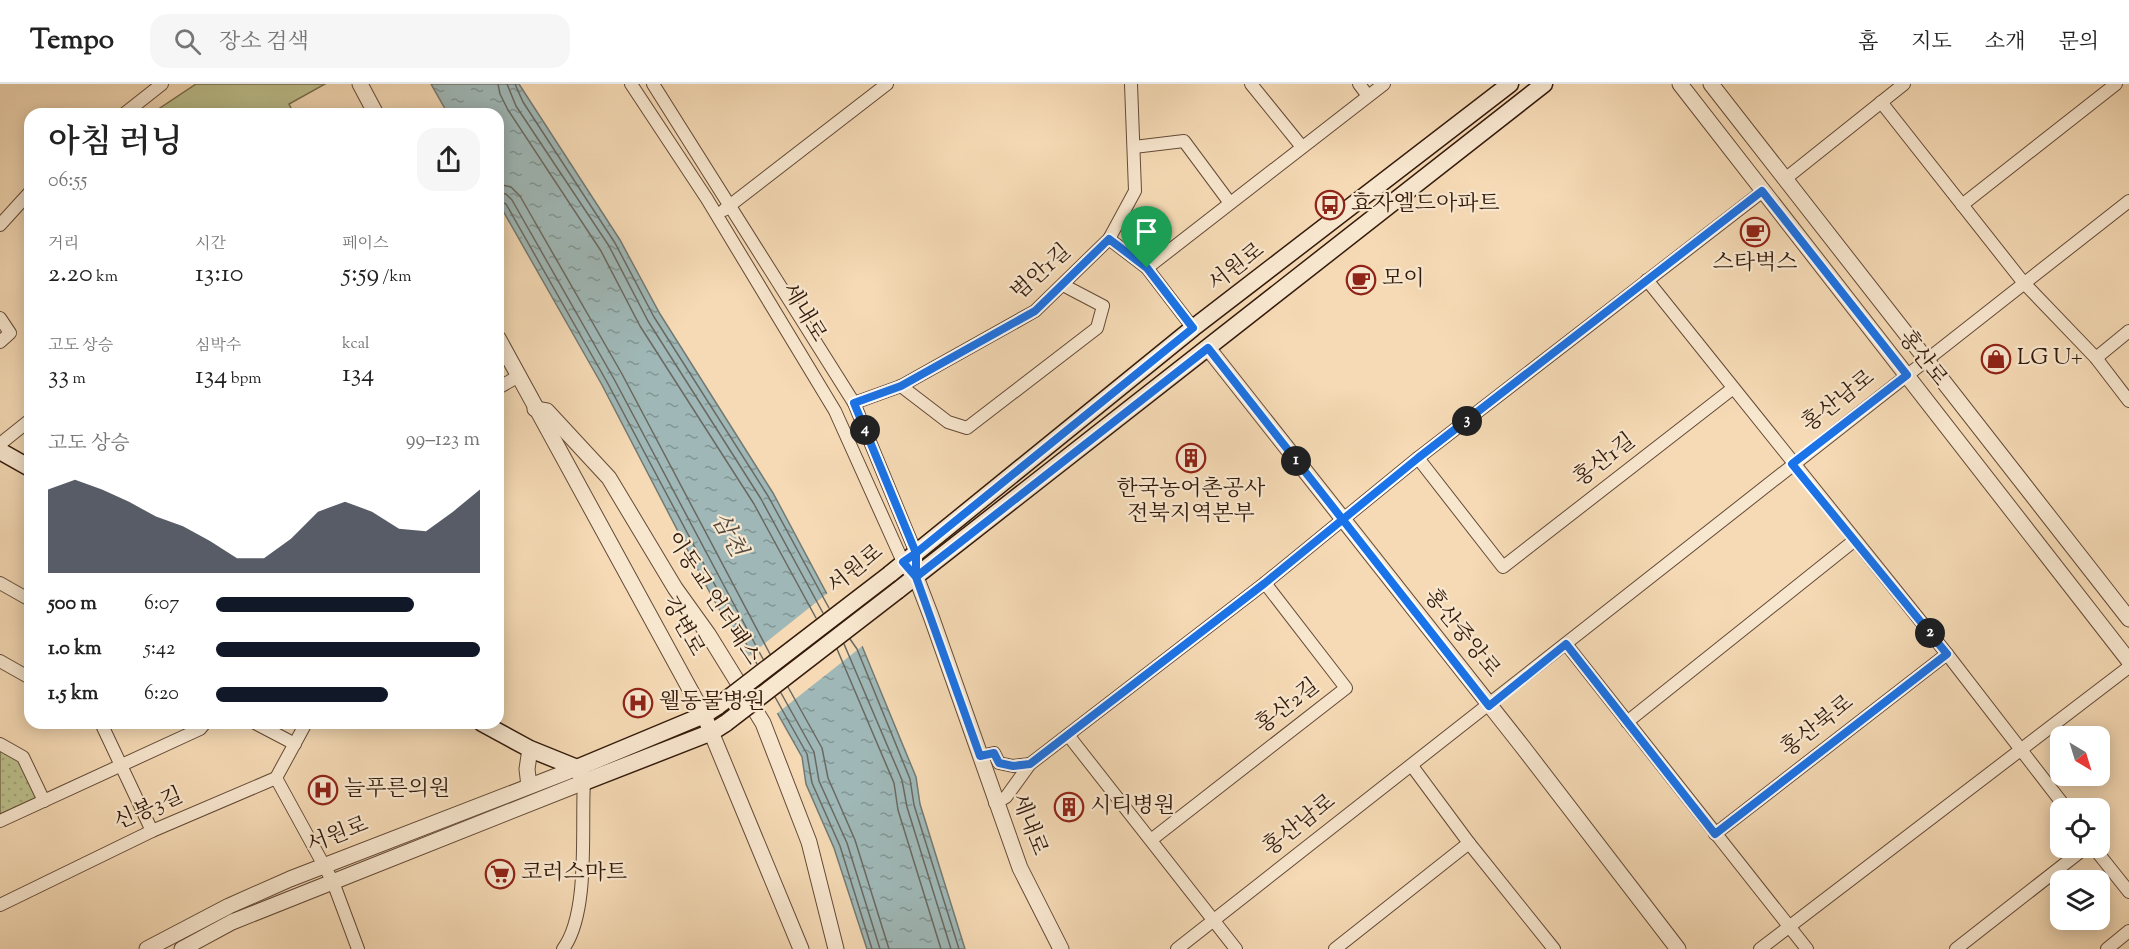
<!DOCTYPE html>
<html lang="ko">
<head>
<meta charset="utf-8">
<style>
	:root { --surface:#fff; --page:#f6f6f6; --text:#222; --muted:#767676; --line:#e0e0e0; --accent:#111827 }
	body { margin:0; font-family:"Sorts Mill Goudy","Noto Serif KR",serif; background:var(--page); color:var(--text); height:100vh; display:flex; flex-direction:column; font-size:22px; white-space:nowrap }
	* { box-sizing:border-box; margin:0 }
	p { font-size:20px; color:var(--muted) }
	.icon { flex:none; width:33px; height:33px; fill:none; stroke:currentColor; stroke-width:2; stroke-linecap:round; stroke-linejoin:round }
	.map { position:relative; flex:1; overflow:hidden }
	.drawer { position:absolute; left:24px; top:24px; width:480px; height:621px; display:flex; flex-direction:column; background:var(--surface); border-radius:18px; box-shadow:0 3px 15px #0003 }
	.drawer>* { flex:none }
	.needle { width:39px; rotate:142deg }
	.buttons { position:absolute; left:2050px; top:642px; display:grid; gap:12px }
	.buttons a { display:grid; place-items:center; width:60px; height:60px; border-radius:12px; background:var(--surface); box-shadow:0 3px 15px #0003; font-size:30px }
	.pin { position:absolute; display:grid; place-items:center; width:51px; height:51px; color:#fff; margin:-62px -26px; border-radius:50% 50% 50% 0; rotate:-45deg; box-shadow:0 0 6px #0007 }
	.pin .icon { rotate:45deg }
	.km { position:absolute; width:30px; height:30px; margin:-15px; border-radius:50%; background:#222; color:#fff; font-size:16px; line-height:30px; text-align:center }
	.round { display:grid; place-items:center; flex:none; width:63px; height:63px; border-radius:18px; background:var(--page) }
	.headline { display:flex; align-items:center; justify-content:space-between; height:102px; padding:0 24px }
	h1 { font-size:33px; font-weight:600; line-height:45px }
	.figures { display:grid; grid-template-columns:repeat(3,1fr); gap:9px; height:102px; padding:6px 24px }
	.figures div { display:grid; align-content:center }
	.figures b { font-size:26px; font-weight:600 }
	.figures small { font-size:16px; font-weight:400 }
	.figures p { font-size:16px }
	.chart { height:168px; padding:12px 24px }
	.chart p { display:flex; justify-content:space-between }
	.chart svg { width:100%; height:108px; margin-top:6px; fill:var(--accent); opacity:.7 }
	ul { padding:0 24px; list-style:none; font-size:20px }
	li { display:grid; grid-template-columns:96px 72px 1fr; align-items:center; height:45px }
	li i { height:15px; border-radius:8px; background:var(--accent) }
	header { display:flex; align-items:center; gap:36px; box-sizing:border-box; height:84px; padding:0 30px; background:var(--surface); border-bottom:2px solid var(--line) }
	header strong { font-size:28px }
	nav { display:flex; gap:33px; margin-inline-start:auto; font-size:21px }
	.search { width:420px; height:54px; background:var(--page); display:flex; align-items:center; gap:15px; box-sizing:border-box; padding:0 21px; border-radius:18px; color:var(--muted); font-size:22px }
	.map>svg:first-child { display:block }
	.grass { fill:#bcc08d; stroke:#786d4c; stroke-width:1.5 }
	.park { fill:url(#park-dots); stroke:#786d4c; stroke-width:1.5 }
	.water { fill:url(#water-ripples); stroke:#747972; stroke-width:1.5 }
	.pier { fill:#f5dab5 }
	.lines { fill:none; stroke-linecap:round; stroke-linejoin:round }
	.shore { stroke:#6a6961; stroke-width:1.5 }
	.minor-casing { stroke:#644a36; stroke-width:14 }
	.tertiary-casing { stroke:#644a36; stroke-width:17 }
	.secondary-casing { stroke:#341a0b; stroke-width:19 }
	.minor { stroke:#f8e7cf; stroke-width:12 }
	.tertiary { stroke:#f8e7cf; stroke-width:15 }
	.secondary { stroke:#f8e7cf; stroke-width:16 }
	.secondary-bridge-casing { stroke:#341a0b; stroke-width:19; stroke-linecap:butt }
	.secondary-bridge { stroke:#f8e7cf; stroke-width:16 }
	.route-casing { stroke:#fff; stroke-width:12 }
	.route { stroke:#1a73e8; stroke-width:8 }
	.labels { text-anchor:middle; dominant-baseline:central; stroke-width:4.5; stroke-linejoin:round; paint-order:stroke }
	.poi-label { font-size:22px; fill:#341a0b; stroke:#f8e7cf; text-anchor:start }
	.street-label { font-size:22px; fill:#341a0b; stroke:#f8e7cf }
	.water-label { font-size:24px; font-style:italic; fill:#54493f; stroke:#f8e7cf }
</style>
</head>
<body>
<header>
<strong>Tempo</strong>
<div class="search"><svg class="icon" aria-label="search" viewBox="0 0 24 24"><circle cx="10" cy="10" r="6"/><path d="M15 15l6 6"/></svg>장소 검색</div>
<nav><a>홈</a><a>지도</a><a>소개</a><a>문의</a></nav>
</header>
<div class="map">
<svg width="2129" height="865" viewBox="0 0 2129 865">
	<defs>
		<pattern id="park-dots" width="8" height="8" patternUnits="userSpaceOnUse" patternTransform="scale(1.5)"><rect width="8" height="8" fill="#bcc08d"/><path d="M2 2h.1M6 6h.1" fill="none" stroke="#a2a478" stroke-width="1.8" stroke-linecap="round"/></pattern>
		<pattern id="water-ripples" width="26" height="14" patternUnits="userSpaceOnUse" patternTransform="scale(1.5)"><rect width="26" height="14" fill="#9fb8b7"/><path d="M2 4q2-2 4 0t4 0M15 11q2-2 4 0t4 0" fill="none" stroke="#829593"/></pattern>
	</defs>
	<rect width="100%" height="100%" fill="#f5dab5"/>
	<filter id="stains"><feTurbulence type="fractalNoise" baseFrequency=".00333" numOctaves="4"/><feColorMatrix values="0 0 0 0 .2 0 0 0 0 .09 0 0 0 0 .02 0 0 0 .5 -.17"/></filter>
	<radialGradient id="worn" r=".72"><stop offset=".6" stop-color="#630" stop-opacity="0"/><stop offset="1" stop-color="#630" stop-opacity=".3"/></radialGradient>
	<path class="grass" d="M196,0H325L289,20L294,30H151Z"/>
	<path class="park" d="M0,660L23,673L44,717L0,737Z"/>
	<path class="water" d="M431,0H519L620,156L660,230L773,409L827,510L862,562L916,693L920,720L965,865H867L834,764L806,700L802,673L709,507L602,301L498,118V30H448Z"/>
	<path class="pier" d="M829,508L865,560L775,631L744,576Z"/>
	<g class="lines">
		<g class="shore">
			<path d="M498,0L500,10L508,26L601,167L640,242L754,420L816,534"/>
			<path d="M507,0L516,22L609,162L648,237L761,415L823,529"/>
			<path d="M515,0L523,18L615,159L654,233L768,412L829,524"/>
			<path d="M498,100L511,103L520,112L622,290L770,570"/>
			<path d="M498,109L506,110L512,116L614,295L763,575"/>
			<path d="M498,117L506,120L607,298L757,580"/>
			<path d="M850,555L857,565L910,695L914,721L959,865"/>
			<path d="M844,560L902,696L907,723L951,865"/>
			<path d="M837,565L894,699L898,726L941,865"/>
			<path d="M788,603L822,664L828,694L855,756L889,865"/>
			<path d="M781,609L814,668L819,697L847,759L880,865"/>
			<path d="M775,613L807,670L812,699L840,762L872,865"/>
		</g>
		<g class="minor-casing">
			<g id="minor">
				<path d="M631,0L707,115L835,327L903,478"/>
				<path d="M653,0L854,319L916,469"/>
				<path d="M1251,0L1302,63"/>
				<path d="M1359,0L1368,12"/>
				<path d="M1881,18L2023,198L2096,274L2129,317"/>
				<path d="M124,30L162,0"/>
				<path d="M1134,63L1184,57L1230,119"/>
				<path d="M1785,95L1904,0"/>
				<path d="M1962,121L2116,0"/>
				<path d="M724,126L887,0"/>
				<path d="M0,141L30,108"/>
				<path d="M1109,155L1147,184L1193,244"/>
				<path d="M1147,184L1384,0"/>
				<path d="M1647,196L1947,570L2066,724"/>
				<path d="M0,234L10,249L0,258"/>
				<path d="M2096,274L2129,247"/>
				<path d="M901,302L948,338L967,344L1097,244L1103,222L1063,201"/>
				<path d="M498,304L517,293"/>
				<path d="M854,319L901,302L1035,227L1109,155L1135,107L1131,0"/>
				<path d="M0,360L30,336"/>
				<path d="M1418,374L1503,483L1732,305"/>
				<path d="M0,499L30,516"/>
				<path d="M1566,560L1807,865"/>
				<path d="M0,577L30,594"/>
				<path d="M1627,638L1855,456"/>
				<path d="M101,639L152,747"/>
				<path d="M255,639L295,660"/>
				<path d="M1068,651L1236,865"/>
				<path d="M0,660L23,673L44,717"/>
				<path d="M980,672L994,669L999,679L1013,682L1030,680"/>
				<path d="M1412,682L1469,759L1554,865"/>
				<path d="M276,694L333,798L358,865"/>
				<path d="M995,719L1006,713L1030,680L1265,499L1418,374L1763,107"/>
				<path d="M0,737L200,645L205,639"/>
				<path d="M1715,750L1947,570"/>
				<path d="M1151,756L1346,604L1265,499"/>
				<path d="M2094,764L2129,808"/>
				<path d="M0,821L152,747L276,694L306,639"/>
				<path d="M563,865C590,829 581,743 584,698"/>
				<path d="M1177,865L2129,117"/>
				<path d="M1335,865L1469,759"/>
				<path d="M1760,865L2129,583"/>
				<path d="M1956,865L2085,764"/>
				<path d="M2107,865L2129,847"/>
			</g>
		</g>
		<g class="tertiary-casing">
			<g id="tertiary">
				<path d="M360,0L376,30"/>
				<path d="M1680,0L2129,577"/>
				<path d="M1711,0L2129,535"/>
				<path d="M498,254L704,631L801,865"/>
				<path d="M1208,264L1522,662L1678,865"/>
				<path d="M535,325L547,327L609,394L675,504L708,550L763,639L809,758L836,865"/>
				<path d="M909,485L916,493L931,532L1020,784L1061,865"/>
				<path d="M529,702L527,685L530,665"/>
				<path d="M147,865L229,822L290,795L577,684"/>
				<path d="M182,865L232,838L584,698"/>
			</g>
		</g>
		<g class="secondary-casing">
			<g id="secondary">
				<path d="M0,367L30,384"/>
				<path d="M890,490L1193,244L1510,0"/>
				<path d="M897,507L1544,0"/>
				<path d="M482,639L530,665L577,684L584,698L712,648L726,639"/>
				<path d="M577,684L704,631L718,622"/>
			</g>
		</g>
		<use href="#minor" class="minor"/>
		<use href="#tertiary" class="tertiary"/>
		<use href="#secondary" class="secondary"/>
		<g class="secondary-bridge-casing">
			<g id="secondary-bridge">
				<path d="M718,622L890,490"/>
				<path d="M726,639L897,507"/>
			</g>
		</g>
		<use href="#secondary-bridge" class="secondary-bridge"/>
	</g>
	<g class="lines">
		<g class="route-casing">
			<path id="route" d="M1147,184L1193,244L916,469V493L1208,264L1489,622L1566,560L1715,750L1947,570L1792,380L1907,291L1762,107L1418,374L1265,499L1030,680L1013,682L999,679L994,669L980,672L916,493L903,478L916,469L854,319L901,302L1035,227L1109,155L1147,184"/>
		</g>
		<use href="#route" class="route"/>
	</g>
	<defs>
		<g id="bus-ring" transform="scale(1.5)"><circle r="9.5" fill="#f8e7cf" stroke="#8f2418" stroke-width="1.5"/><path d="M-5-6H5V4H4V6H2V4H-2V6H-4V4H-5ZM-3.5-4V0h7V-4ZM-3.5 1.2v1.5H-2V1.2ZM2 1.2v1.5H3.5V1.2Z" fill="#8f2418"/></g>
		<g id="cafe-ring" transform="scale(1.5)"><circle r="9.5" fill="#f8e7cf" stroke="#8f2418" stroke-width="1.5"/><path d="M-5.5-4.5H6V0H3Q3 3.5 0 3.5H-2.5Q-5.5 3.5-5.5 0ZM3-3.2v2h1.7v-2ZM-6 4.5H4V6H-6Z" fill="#8f2418"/></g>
		<g id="shop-ring" transform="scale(1.5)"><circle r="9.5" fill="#f8e7cf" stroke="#8f2418" stroke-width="1.5"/><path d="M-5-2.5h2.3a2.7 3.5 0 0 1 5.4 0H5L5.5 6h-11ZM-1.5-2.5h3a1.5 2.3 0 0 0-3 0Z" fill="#8f2418"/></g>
		<g id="building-ring" transform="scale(1.5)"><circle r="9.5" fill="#f8e7cf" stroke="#8f2418" stroke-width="1.5"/><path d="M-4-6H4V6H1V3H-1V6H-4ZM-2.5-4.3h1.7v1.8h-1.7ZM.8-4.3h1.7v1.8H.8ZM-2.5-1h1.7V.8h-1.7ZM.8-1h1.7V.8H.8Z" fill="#8f2418"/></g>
		<g id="hospital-ring" transform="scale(1.5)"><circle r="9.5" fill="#f8e7cf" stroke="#8f2418" stroke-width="1.5"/><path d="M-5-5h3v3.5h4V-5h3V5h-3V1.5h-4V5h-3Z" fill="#8f2418"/></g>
		<g id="supermarket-ring" transform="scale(1.5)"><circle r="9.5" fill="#f8e7cf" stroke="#8f2418" stroke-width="1.5"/><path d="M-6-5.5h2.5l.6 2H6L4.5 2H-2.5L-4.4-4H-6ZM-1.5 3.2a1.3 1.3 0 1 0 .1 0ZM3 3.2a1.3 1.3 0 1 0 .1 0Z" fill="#8f2418"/></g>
	</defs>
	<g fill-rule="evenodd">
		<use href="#bus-ring" x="1330" y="121"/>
		<use href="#cafe-ring" x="1755" y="148"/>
		<use href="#cafe-ring" x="1361" y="196"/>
		<use href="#shop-ring" x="1996" y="275"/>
		<use href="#building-ring" x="1191" y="374"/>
		<use href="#hospital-ring" x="638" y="619"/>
		<use href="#hospital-ring" x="323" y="706"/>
		<use href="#building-ring" x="1069" y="723"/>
		<use href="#supermarket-ring" x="500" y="790"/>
	</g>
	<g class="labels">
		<g class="poi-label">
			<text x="1351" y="121">효자엘드아파트</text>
			<text x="1755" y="180" text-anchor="middle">스타벅스</text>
			<text x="1382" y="196">모이</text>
			<text x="2017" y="275">LG U+</text>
			<text x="1191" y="406" text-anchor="middle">한국농어촌공사<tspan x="1191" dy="25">전북지역본부</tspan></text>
			<text x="659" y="619">웰동물병원</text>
			<text x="344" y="706">늘푸른의원</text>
			<text x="1090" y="723">시티병원</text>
			<text x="521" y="790">코러스마트</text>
		</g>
		<g class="street-label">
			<text transform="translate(1237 184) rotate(-38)">서원로</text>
			<text transform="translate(1042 189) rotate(-42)">범안1길</text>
			<text transform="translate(803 229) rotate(59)">세내로</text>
			<text transform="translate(1922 275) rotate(52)">홍산로</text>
			<text transform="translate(1839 318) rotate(-38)">홍산남로</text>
			<text transform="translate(1605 377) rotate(-38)">홍산1길</text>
			<text transform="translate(856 486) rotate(-39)">서원로</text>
			<text transform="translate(712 515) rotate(57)">이동교 언더패스</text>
			<text transform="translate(682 543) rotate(61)">강변로</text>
			<text transform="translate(1461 550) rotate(51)">홍산중앙로</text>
			<text transform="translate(1288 623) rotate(-38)">홍산2길</text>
			<text transform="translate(1818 643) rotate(-38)">홍산북로</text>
			<text transform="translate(149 726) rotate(-24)">신봉3길</text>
			<text transform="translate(1028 741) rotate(69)">세내로</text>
			<text transform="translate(1300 742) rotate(-38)">홍산남로</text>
			<text transform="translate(338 752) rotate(-21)">서원로</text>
		</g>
		<g class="water-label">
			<text transform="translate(728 451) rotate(61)">삼천</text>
		</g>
	</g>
	<rect width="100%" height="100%" filter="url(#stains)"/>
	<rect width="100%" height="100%" fill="url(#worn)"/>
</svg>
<div class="buttons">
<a><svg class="needle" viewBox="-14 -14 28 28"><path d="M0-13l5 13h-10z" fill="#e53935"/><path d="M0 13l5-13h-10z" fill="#767676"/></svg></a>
<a><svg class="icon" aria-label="locate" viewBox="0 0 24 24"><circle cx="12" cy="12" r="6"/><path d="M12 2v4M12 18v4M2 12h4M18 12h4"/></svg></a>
<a><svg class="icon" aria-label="layers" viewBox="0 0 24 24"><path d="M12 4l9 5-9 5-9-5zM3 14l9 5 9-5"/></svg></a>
</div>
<div class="pin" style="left:1147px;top:184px;background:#1e9e55"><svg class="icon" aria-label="arrive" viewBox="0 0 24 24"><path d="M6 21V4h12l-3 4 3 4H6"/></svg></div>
<b class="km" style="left:1296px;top:377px">1</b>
<b class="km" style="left:1930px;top:549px">2</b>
<b class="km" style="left:1467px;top:337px">3</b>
<b class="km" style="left:865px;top:346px">4</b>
<section class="drawer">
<div class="headline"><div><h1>아침 러닝</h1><p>06:55</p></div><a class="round"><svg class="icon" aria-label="share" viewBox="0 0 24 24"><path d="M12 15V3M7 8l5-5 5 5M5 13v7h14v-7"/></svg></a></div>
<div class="figures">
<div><p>거리</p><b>2.20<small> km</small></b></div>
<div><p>시간</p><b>13:10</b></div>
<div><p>페이스</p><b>5:59<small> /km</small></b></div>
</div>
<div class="figures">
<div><p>고도 상승</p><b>33<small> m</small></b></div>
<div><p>심박수</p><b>134<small> bpm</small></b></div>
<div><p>kcal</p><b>134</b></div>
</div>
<div class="chart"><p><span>고도 상승</span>99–123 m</p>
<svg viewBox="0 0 160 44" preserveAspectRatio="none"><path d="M0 44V10L10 6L20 10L30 15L40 21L50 25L60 31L70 38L80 38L90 30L100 19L110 15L120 19L130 26L140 27L150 19L160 10V44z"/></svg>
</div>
<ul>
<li><b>500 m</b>6:07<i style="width:75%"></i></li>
<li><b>1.0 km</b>5:42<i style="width:100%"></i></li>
<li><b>1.5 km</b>6:20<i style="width:65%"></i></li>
</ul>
</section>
</div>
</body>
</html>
